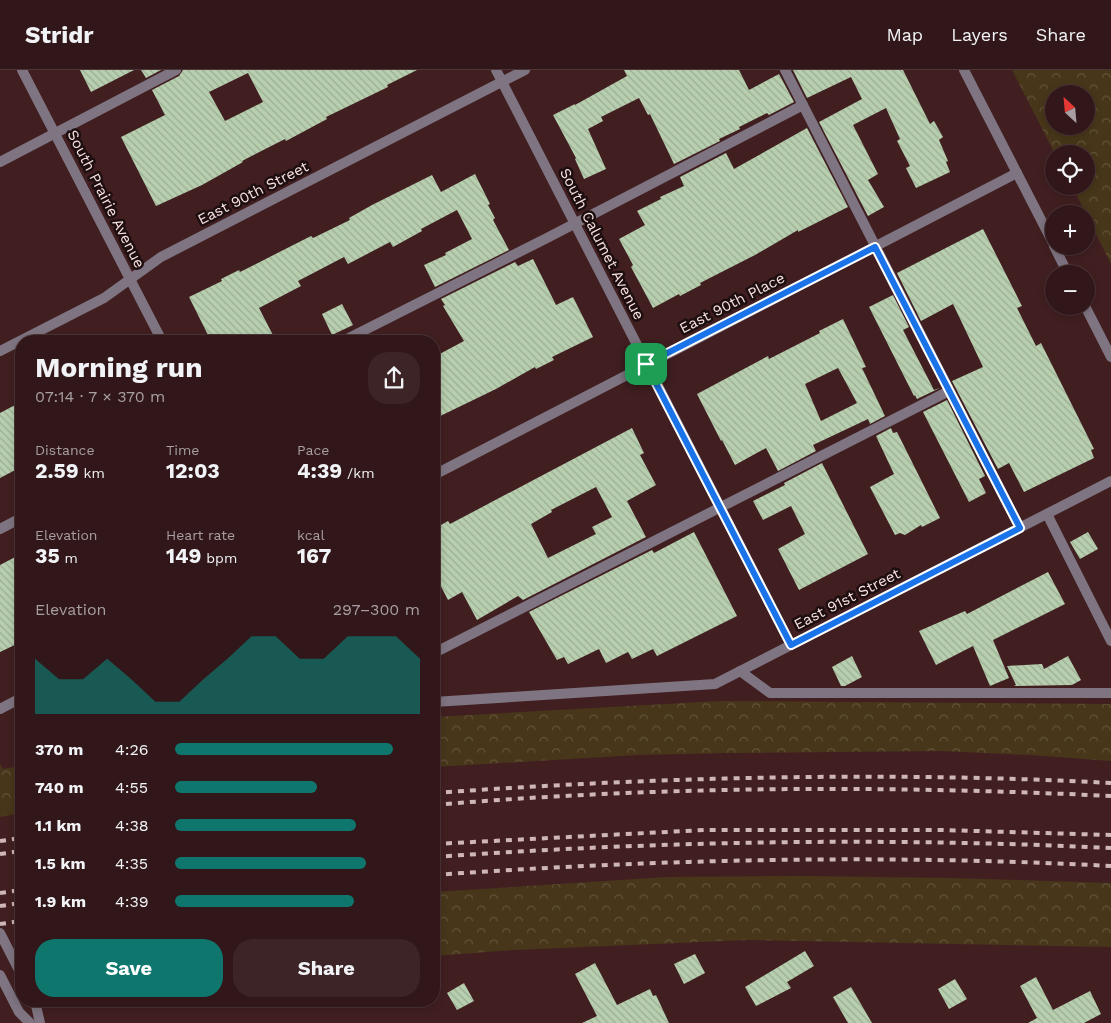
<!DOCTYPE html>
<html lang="en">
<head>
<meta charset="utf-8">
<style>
	:root { --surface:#311719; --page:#3d2426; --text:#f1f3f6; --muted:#a89fa2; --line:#4c3638; --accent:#0f766e }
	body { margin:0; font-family:"Work Sans",sans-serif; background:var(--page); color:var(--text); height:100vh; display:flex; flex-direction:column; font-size:19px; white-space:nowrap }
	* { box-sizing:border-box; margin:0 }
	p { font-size:16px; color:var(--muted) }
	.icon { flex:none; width:28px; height:28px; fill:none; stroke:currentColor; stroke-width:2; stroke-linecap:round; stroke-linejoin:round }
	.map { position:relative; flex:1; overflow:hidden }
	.side { position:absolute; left:15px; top:265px; width:425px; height:672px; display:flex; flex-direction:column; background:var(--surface); border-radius:20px; box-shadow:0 2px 8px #0003,0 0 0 1px var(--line) }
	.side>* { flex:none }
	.needle { width:32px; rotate:334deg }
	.fabs { position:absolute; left:1045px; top:15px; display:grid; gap:10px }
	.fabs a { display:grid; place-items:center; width:50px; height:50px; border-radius:50%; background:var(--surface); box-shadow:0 2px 8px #0003,0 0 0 1px var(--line); font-size:25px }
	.pin { position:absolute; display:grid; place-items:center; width:42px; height:42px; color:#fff; margin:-21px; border-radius:10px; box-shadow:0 2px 8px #0006 }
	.round { display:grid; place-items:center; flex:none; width:52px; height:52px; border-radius:20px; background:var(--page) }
	.overview { display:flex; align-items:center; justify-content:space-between; height:85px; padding:0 20px }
	h1 { font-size:28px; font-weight:700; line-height:38px }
	.figures { display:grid; grid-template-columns:repeat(3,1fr); gap:8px; height:85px; padding:5px 20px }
	.figures div { display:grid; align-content:center }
	.figures b { font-size:21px; font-weight:700 }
	.figures small { font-size:14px; font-weight:400 }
	.figures p { font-size:14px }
	.chart { height:140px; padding:10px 20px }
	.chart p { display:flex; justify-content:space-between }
	.chart svg { width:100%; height:90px; margin-top:5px; fill:var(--accent); opacity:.7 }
	.action { display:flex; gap:10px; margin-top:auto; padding:10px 20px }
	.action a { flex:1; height:58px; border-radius:20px; background:var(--accent); color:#fff; font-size:20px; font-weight:700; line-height:58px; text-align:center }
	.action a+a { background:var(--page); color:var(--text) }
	ul { padding:0 20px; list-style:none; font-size:16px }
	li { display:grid; grid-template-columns:80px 60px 1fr; align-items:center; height:38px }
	li i { height:12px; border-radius:6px; background:var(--accent) }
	header { display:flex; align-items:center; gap:30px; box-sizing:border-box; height:70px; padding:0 25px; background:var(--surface); border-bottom:1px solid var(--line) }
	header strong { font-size:24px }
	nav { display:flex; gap:28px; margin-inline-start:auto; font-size:18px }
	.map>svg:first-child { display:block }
	.forest { fill:url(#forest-crowns); fill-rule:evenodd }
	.building { fill:url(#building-back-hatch); fill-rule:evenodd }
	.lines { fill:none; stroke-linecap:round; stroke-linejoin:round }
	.service { stroke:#7f7582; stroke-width:10 }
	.minor { stroke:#7f7582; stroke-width:10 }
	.tertiary { stroke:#7f7582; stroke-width:10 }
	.rail { stroke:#d0b7b7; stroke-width:4; stroke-dasharray:6 6; stroke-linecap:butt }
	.route-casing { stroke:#fff; stroke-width:10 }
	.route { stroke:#1a73e8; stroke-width:6 }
	.labels { text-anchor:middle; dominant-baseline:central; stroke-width:5; stroke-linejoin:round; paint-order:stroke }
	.street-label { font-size:15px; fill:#f8e1e0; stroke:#1d0e0f }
</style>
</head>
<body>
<header>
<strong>Stridr</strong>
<nav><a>Map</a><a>Layers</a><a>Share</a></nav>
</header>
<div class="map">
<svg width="1111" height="953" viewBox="0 0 1111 953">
	<defs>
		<pattern id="forest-crowns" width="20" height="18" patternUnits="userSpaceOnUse" patternTransform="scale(1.25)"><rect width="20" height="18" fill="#473619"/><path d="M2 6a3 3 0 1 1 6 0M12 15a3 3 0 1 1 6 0" fill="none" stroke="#62533a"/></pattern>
		<pattern id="building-back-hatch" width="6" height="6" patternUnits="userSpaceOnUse" patternTransform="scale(1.25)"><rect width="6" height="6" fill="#b7cfaf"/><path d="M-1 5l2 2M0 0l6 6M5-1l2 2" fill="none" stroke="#9cac94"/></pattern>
	</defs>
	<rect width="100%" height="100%" fill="#411f21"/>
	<g class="forest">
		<path d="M1012,0H1111V194L1072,116H1086V84H1055ZM1054,24H1086V56H1054Z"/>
		<path d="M720,631L1111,634V691L1029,685L940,681L730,683L638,685L434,697V647Z"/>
		<path d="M0,694L3,699L21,696V743L0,747Z"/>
		<path d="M801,806L950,808L1111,813V877L747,870L515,880L434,886V822L668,807Z"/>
	</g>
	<g class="building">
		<path d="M80,0H134L91,22Z"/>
		<path d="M141,0H161L146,8Z"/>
		<path d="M183,0H417L387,15L388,17L326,47L327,49L286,71L285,69L242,91L243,92L202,115L156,136L121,67L165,45L152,20L179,6ZM248,3L263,32L225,51L209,22Z"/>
		<path d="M624,0H739L749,20L779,4L794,32L769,45L767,43L739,57L740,59L719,69L720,71L674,94L650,44L648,45L639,28L601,47L603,51L588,59L606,99L584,109L575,89L576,88L553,45L575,34V35L627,6Z"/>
		<path d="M793,0H903L930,54L934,51L943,67L939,70L948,91L946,92L950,102L916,118L906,98L910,96L897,71L900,69L886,38L853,55L878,104L868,110L884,137L868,146L819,52L862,29L851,7L807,28Z"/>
		<path d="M807,58L848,137L798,162V160L755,185L700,213L701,215L680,226L679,224L653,238L631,197L633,195L619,169L645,155L637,141L661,129L660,127L684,116L680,107L726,83L734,99Z"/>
		<path d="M475,104L490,134L488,135L495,148L493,150L509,180L435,217L424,195L446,185L445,183L472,169L457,140L421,159L422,161L393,177L390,172L348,194L344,187L298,211L301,216L259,238L276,271H216L214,265L209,267L189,227L222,211L221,209L239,200L240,202L311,166L313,168L350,150L349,148L372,135L432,105L441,122Z"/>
		<path d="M983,159L1022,236L1017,238L1036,276L1041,273L1094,379L1091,380L1094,388L1024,422L1009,393L998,399L952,311L983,297L953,234L921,251L897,203Z"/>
		<path d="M533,189L556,235L573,227L593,267L552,287L554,290L536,299L535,297L496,319L434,349V287L464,271L443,236L445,235L441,229L515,192L518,196Z"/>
		<path d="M893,225L909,257L903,260L934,320L940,318L917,329L915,325L914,326L869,237Z"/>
		<path d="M342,234L353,255L332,265L322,244Z"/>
		<path d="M843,249L866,297L862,298L885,346L870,354L868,349L813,375L816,381L778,401L766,378L735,395L722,370L721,371L697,324L768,286L769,289L820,263L819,261ZM838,298L857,333L821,351L805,314Z"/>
		<path d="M947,330L985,406L979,409L986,423L969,432L923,342Z"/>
		<path d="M17,334L21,344V397L0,408V343Z"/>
		<path d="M632,358L644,383L640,385L656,415L627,431L646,467L523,530L518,526L477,550L462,522L448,530L434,503V459L448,451L450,454ZM596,417L612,447L592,457L596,464L548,488L531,454L552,442L551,440Z"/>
		<path d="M891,358L893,363L897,362L940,448L922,457L921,455L905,465L900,463L895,465L870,417L894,404L876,366Z"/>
		<path d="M822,393L868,484L799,520L778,479L805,464L791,436L763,450L753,431L785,415L784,413Z"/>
		<path d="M694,462L737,546L657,586L653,579L632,589L628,582L606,593L599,579L568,594L564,587L557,590L529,542L652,480L654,483Z"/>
		<path d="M1088,462L1098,479L1080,489L1070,472Z"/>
		<path d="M21,484V572L0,582V495Z"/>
		<path d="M1048,502L1065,534L993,570L1009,608L990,616L973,576L936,595L919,561L965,541L967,544Z"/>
		<path d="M852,586L862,607L845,616H841L832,597Z"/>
		<path d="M1068,586L1081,610L1072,615L1014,616L1016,615L1007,596L1042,594L1044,599Z"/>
		<path d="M805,881L814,896L787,912L791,918L756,936L745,917Z"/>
		<path d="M695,884L705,903L684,914L674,894Z"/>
		<path d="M595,893L617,935L650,919L653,926L656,925L669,953H582L597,946L575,904Z"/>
		<path d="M1036,907L1053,940L1090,921L1101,944L1084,953H1028L1037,948L1020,916Z"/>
		<path d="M955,909L967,929L949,939L938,919Z"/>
		<path d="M464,913L474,931L457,940L447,923Z"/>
		<path d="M851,917L872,953H848L833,927Z"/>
	</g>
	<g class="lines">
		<g class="service">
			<path d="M785,0L1020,458"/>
			<path d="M0,92L176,0"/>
			<path d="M343,271L547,168L803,35"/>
			<path d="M1047,444L1111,571"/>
			<path d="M0,459L21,448"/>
			<path d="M434,583L949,321"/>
			<path d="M740,601L770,623H1111"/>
		</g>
		<g class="minor">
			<path d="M22,0L162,271"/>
			<path d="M496,0L791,575"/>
			<path d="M0,281L104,228L161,187L525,0"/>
			<path d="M434,405L1017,103"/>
			<path d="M434,632L715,614L1111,411"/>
			<path d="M0,639L21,628"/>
			<path d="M0,863L21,904"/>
			<path d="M0,905L19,942L30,953"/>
			<path d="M35,931L40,953"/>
		</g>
		<g class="tertiary">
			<path d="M964,0L1054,175"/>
			<path d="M1054,176L1068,204"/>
			<path d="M1085,236L1111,287"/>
		</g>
		<g class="rail">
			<path d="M434,723C659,707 885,701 1111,713"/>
			<path d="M434,735C658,716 886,715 1111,726"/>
			<path d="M0,771L21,768"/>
			<path d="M434,774L704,760H942L1111,765"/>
			<path d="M0,784L21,781"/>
			<path d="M434,787C659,771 885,767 1111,778"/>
			<path d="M434,805C659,789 885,784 1111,796"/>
			<path d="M0,823L21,820"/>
			<path d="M0,836L21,833"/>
			<path d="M0,854L21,851"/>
		</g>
	</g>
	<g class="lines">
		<g class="route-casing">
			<path id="route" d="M875,177L1020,458L791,575L646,294Z"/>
		</g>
		<use href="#route" class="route"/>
	</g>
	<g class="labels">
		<g class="street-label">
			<text transform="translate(253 123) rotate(-27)">East 90th Street</text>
			<text transform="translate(106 129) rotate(63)">South Prairie Avenue</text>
			<text transform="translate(602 174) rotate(63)">South Calumet Avenue</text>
			<text transform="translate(732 233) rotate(-27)">East 90th Place</text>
			<text transform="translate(847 529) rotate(-27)">East 91st Street</text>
		</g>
	</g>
</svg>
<div class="fabs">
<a><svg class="needle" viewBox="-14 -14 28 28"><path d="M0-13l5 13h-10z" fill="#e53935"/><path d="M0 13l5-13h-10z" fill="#a89fa2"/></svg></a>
<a><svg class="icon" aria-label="locate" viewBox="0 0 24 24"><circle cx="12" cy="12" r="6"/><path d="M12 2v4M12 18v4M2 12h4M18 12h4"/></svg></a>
<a>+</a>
<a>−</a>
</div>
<div class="pin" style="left:646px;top:294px;background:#1e9e55"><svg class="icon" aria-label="arrive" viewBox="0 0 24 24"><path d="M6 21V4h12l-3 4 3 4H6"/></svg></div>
<section class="side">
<div class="overview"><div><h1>Morning run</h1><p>07:14 · 7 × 370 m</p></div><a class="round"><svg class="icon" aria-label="share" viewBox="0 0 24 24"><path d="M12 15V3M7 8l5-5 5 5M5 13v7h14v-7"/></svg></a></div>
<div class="figures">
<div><p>Distance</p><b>2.59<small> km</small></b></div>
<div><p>Time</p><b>12:03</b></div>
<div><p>Pace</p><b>4:39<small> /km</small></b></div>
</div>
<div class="figures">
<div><p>Elevation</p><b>35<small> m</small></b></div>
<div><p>Heart rate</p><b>149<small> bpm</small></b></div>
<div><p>kcal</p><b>167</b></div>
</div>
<div class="chart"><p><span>Elevation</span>297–300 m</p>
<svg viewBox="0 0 160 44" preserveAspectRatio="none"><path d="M0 44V17L10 27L20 27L30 17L40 27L50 38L60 38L70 27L80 17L90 6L100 6L110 17L120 17L130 6L140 6L150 6L160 17V44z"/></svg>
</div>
<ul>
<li><b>370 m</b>4:26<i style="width:89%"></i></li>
<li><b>740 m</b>4:55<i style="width:58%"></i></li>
<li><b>1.1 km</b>4:38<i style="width:74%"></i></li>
<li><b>1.5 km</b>4:35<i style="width:78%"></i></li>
<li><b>1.9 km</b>4:39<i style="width:73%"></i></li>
</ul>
<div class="action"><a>Save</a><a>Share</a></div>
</section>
</div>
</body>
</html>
